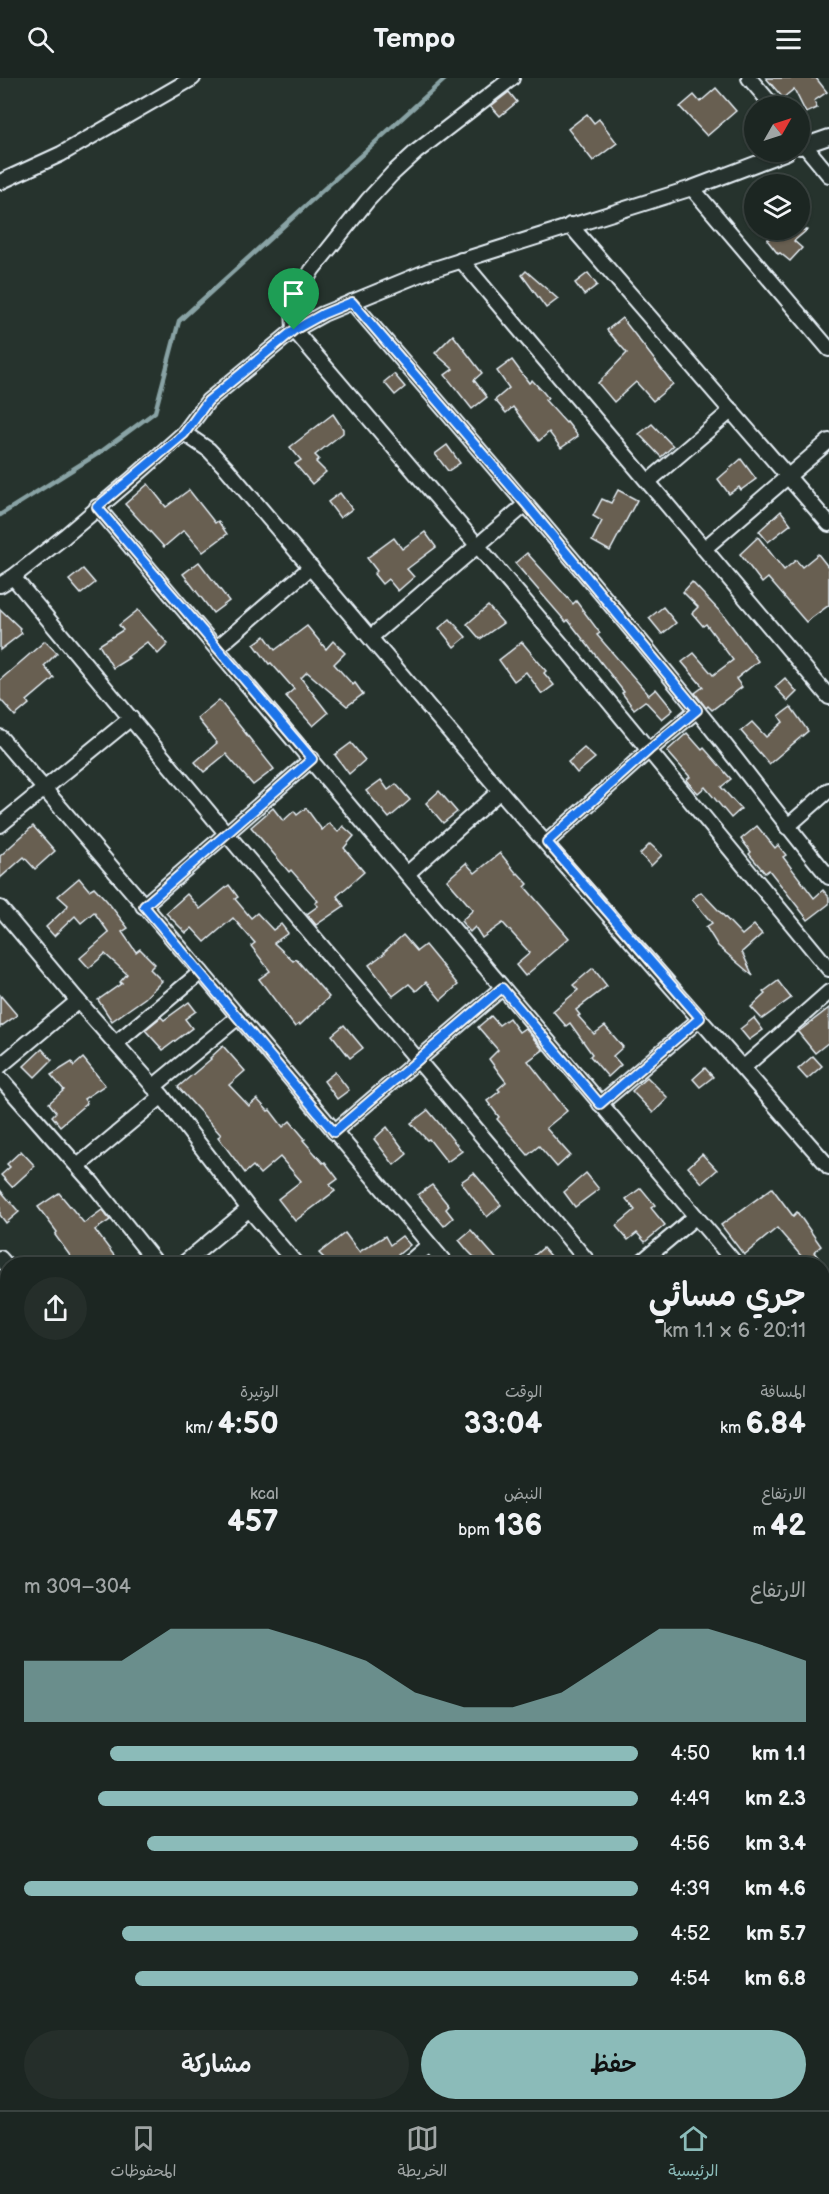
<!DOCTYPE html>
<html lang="ar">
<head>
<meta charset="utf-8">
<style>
	:root { --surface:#1c2622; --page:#252e2a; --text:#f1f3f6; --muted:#a0a5a5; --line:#3a4340; --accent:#8bbbb9 }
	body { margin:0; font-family:"Balsamiq Sans","Playpen Sans Arabic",sans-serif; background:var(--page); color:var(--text); direction:rtl; height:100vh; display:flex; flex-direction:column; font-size:22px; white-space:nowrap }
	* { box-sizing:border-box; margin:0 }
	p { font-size:20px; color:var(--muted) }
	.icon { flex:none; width:33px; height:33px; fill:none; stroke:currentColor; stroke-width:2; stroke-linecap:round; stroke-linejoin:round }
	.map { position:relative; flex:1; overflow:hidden; direction:ltr }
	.details { position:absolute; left:0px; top:1179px; width:830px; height:854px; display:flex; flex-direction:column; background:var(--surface); border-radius:24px 24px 0 0; box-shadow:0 2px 4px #0004,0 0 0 2px var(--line); direction:rtl }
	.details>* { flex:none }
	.needle { width:39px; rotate:51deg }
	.buttons { position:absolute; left:744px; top:18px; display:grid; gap:12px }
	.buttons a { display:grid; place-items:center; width:66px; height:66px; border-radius:50%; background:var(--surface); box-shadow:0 2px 4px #0004,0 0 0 2px var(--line); font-size:30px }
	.pin { position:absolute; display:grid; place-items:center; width:51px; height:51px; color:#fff; margin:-62px -26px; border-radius:50% 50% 50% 0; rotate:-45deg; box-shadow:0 0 6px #0007 }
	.pin .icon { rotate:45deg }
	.round { display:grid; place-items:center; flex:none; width:63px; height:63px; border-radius:32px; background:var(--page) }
	.head { display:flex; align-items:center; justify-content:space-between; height:102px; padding:0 24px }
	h1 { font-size:33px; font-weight:600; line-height:45px }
	.stats { display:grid; grid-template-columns:repeat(3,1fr); gap:9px; height:102px; padding:6px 24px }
	.stats div { display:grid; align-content:center }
	.stats b { font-size:30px; font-weight:600 }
	.stats small { font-size:16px; font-weight:400 }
	.stats p { font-size:16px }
	.chart { height:168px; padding:12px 24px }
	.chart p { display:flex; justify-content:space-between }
	.chart svg { width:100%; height:108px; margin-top:6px; fill:var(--accent); opacity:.7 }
	.button { display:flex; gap:12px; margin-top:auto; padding:12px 24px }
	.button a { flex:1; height:69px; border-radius:36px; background:var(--accent); color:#111; font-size:24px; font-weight:600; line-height:69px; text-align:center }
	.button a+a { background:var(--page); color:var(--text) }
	ul { padding:0 24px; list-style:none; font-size:20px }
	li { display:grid; grid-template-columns:96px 72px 1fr; align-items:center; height:45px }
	li i { height:15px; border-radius:8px; background:var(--accent) }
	header { display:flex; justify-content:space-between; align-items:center; height:78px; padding:0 24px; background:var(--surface); font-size:27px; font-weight:600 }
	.dock { display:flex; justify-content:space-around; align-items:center; height:84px; border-top:2px solid var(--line); background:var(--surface); font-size:16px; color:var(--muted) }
	.dock a { display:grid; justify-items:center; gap:3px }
	.dock .current { color:var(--accent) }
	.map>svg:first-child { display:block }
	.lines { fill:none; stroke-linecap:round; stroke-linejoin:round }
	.stream { stroke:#89a3a5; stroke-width:4.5 }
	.building { fill:#675e51; stroke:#e8f1f8; stroke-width:1.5 }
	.minor-casing { stroke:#e8f1f8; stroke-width:18 }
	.tertiary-casing { stroke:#e8f1f8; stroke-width:22 }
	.minor { stroke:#26332d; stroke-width:14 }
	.tertiary { stroke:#26332d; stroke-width:18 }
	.route-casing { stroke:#fff; stroke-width:12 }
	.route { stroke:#1a73e8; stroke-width:8 }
</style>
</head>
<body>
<header><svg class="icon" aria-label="menu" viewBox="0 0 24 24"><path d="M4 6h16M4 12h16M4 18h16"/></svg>Tempo<svg class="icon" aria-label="search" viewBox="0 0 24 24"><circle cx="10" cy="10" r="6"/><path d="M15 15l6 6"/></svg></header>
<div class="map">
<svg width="829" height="2032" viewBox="0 0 829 2032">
	<rect width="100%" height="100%" fill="#26332d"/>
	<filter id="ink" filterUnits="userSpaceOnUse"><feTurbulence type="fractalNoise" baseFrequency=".0167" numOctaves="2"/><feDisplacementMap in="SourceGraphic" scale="12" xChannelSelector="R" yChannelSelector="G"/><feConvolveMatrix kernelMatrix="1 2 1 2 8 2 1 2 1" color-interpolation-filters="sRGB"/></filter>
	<g filter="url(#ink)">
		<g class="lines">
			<path class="stream" d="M0,437L102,373L155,334L179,243L446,0"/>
		</g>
		<g class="building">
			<path d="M766,0H816L827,14L814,23L817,30L806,35L794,11L783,20Z"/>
			<path d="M716,10L736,33L707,58L680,29L694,17L700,24Z"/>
			<path d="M509,14L517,24L500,38L491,28Z"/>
			<path d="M587,36L594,45L599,41L617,65L593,83L568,51Z"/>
			<path d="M780,152H807L794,163L802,170L790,183L780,175L778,176L767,162Z"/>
			<path d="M526,193L558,221L546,230L522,197Z"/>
			<path d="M588,195L597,207L584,217L575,205Z"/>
			<path d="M622,240L673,306L653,323L636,304L614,324L598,305L627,275L607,252Z"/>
			<path d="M453,257L482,295L474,302L487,319L472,331L445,297L453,291L435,275Z"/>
			<path d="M512,282L529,305L532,302L544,315L548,320L545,322L566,345L567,344L578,358L561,370L549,354L539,363L513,329L506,335L495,322L509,310L497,293Z"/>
			<path d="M394,296L405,309L395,317L384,304Z"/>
			<path d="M333,336L343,351V355L315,377L319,381L316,384L326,394L312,406L295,386L301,382L290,369Z"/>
			<path d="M652,346L673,368L661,379L639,356Z"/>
			<path d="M447,367L460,385L448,393L435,376Z"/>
			<path d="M741,381L756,401L741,412L739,409L729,416L718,401Z"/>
			<path d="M148,406L166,429L189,412L215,445L218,443L227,456L203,474L184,452L164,469L125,426Z"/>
			<path d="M618,412L637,422L610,473L592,463L602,443L593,438L602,421L611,425Z"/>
			<path d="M340,415L352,431L340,440L328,424Z"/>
			<path d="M781,433L791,446L768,464L759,453Z"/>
			<path d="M425,454L436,469L407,491L414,499L398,513L388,501L382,506L374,496L377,493L367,480L394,460L402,471Z"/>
			<path d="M758,459L784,492L796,482L802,489L818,476L829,490V527L806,544L768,500L762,505L740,476Z"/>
			<path d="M527,475L573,526L576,523L600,555L597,557L649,617L656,611L673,632L662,641L645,623L634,631L622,615L624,614L568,542L566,544L515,485Z"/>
			<path d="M199,484L229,523L213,535L183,496Z"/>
			<path d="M83,491L95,505L81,516L69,502Z"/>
			<path d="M692,504L725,539L758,583L736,601L742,609L712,632L708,628L706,630L695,615L703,609L682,584L694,575L713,597L733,582L706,546L703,548L692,535L698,529L683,514Z"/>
			<path d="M488,528L503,545L480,561L467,546Z"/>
			<path d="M663,529L676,545L662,556L649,540Z"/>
			<path d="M0,531L20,550L19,551L22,555L0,572Z"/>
			<path d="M138,532L168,566L158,576L147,564L127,579L129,580L113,590L99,567L123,552L119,547Z"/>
			<path d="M450,541L466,559L454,569L439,550Z"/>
			<path d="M307,548L326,571L333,563L345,575L334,586L353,607L355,605L363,616L347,628L307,594L301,600L328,635L313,648L286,618L294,611L271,585L269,586L254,566L265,558L275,572Z"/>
			<path d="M45,563L57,575L44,588L54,600L27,623L29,626L15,638L0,621V602Z"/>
			<path d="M522,564L546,593L544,595L554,607L542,616L526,594L514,603L499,582Z"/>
			<path d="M785,600L797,614L788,623L775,609Z"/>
			<path d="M219,622L274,691L253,707L226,676L204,694L195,684L217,665L197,640Z"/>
			<path d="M791,629L808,653L769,686L741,653L752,644L766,659L783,644L779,638Z"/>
			<path d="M687,655L702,672L704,670L731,701L721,709L741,731L731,740L705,709L698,715L686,702L690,699L667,673Z"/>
			<path d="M351,665L365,682L349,696L335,677Z"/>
			<path d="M584,670L595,680L577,695L568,684Z"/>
			<path d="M381,702L388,712L396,706L410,722L389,740L366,713Z"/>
			<path d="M439,713L457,734L443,745L426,725Z"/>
			<path d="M273,730L283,743L294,733L297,737L306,730L322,752L329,745L338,754L343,748L354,758L344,770L364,794L337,818L344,828L316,847L307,836L318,828L315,825L318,823L291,792L289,794L251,749Z"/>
			<path d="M33,748L55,773L35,791L24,779L0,800V778Z"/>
			<path d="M757,748L775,770L778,767L786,777L783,779L814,820L823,812L829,819V826L808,842L769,792L765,795L749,776L751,774L741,761Z"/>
			<path d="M650,766L662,777L651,788L640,776Z"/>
			<path d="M500,775L517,796L518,795L528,806L525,809L569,860L525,898L516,887L530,875L503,845L482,860L475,849L470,854L461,843L473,832L447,802L466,785L475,795Z"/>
			<path d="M79,800L89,812L94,809L107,823L128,850L122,854L136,874L140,871L155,886L150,891L162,903L145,920L112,943L98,922L122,905L120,904L127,896L105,876L89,890L80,880L109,855L94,834L81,845L75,838L54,858L46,849L67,829L68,827L58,818Z"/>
			<path d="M229,807L238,819L235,821L251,840L257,835L273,852L281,846L288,855L274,865L293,883L296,881L329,919L300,947L299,946L295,949L259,901L270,893L251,868L255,865L233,840L205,864L192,850L186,855L166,835L187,816L200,831Z"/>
			<path d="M701,814L742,857L754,847L762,856L742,874L753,898L718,868L706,849L712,845L692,821Z"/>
			<path d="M403,857L417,873L425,867L458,907L441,922L426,904L416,913L409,906L393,918L369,887L385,875L384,874Z"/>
			<path d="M593,890L607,908L576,932L580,937L578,938L594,956L605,948L623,969L613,978L621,987L608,999L590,978L592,976L570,945L566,948L553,933L578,912L573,907Z"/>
			<path d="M778,903L791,920L762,941L751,929L765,916L763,914Z"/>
			<path d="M0,917L17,937L0,949Z"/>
			<path d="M189,924L196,933L185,941L192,950L163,972L145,952L161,939L164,942Z"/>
			<path d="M829,930V964L815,975L798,954Z"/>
			<path d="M491,938L499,947L509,940L519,954L525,950L543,972L528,983L567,1033L546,1050L570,1077L557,1089L539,1068L528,1077L497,1041L499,1039L487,1023L500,1013L498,1011L506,1004L489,981L498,972L478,949Z"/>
			<path d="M754,940L763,952L749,962L740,951Z"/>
			<path d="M344,947L363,970L350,980L332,957Z"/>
			<path d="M223,968L245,993L229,1007L249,1028L257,1021L268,1033L270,1032L283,1049L290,1043L305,1061L303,1062L323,1085L325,1084L338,1101L330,1107L335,1113L295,1143L278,1121L301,1103L280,1079L260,1096L253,1088L245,1095L218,1059L221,1057L178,1009L211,981L210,980Z"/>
			<path d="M42,971L52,982L35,999L24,988Z"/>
			<path d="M813,978L822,988L807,1001L798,991Z"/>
			<path d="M83,980L105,1007L84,1021L87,1025L60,1048L52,1038L56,1034L49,1025L64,1012L51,997L72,984L74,988Z"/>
			<path d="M705,990L713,999L700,1009L693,1001Z"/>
			<path d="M335,994L349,1012L337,1021L324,1003Z"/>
			<path d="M647,999L668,1020L653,1035L632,1013Z"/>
			<path d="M428,1032L462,1073L447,1084L429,1061L427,1062L411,1045Z"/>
			<path d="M387,1049L407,1076L394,1087L374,1061Z"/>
			<path d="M21,1073L35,1088L12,1109L1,1097L10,1089L7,1086Z"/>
			<path d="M702,1076L717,1092L702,1105L688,1089Z"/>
			<path d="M474,1095L501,1127L487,1139L461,1104Z"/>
			<path d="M586,1095L599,1111L575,1129L564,1114Z"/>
			<path d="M432,1107L449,1128L446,1131L453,1140L444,1148L418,1117Z"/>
			<path d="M641,1110L655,1127L651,1130L665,1147L645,1164L637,1155L628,1162L616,1148L635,1132L626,1121Z"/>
			<path d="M772,1110L793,1138L797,1134L821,1168L814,1174L823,1186H808L777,1150L744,1177L721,1147Z"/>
			<path d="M0,1112L19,1134L6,1145L0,1137Z"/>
			<path d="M59,1115L84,1145L102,1132L110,1142L95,1152L116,1180L107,1186H76L55,1157L57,1154L38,1129Z"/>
			<path d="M471,1152L501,1186H481L468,1173L459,1162Z"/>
			<path d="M345,1155L359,1174L385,1158L390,1167L402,1158L410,1167L387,1186H330L319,1175Z"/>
			<path d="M543,1170L557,1186H524Z"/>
		</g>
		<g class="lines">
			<g class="minor-casing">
				<g id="minor">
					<path d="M512,0L416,74L392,96L368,122L312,192L303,208L293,228L294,252L568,574L829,891"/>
					<path d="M749,0L773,28"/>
					<path d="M800,62L829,97"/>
					<path d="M800,69L829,59"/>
					<path d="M0,104L61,76L193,0"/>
					<path d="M692,110L829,271"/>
					<path d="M570,147L829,446"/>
					<path d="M461,182L829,619"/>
					<path d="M352,224C468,359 585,493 696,631C741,686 783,744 829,799"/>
					<path d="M184,355L209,372L227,391L500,713L829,1089"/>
					<path d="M649,403L732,332"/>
					<path d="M97,429L736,1186"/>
					<path d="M705,470L829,363"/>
					<path d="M13,499L226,755L590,1186"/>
					<path d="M0,507L13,499L65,458L132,401L184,355L208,323L294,252L323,236L428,193L692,110L787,74"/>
					<path d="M371,559L526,426"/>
					<path d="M217,570L311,489"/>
					<path d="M0,659L201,894L446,1186"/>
					<path d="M0,747L131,640"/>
					<path d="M787,749L829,712"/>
					<path d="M547,764L649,672L697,632"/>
					<path d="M408,795L500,713"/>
					<path d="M143,828L312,681"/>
					<path d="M0,830L78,923L162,1018L249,1131L296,1186"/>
					<path d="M116,965L201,894"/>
					<path d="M0,988L78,923"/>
					<path d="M743,990L829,914"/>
					<path d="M0,1000L93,1106L157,1186"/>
					<path d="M153,1009L238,939"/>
					<path d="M600,1026L700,941"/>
					<path d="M334,1054L502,910"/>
					<path d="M78,1088L162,1018"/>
					<path d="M0,1180L8,1189"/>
					<path d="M183,1186L249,1131"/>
					<path d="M407,1186L429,1167"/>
					<path d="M639,1186L695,1139"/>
					<path d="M822,1223L829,1217"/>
					<path d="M822,1288L829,1296"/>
					<path d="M0,1341L8,1335"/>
					<path d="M0,1354L8,1363"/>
					<path d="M822,1424L829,1417"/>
					<path d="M822,1464L829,1474"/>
					<path d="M0,1525L8,1534"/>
					<path d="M822,1622L829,1617"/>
					<path d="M822,1637L829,1645"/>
					<path d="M0,1693L8,1702"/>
					<path d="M0,1716L8,1711"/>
					<path d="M822,1828L829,1837"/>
					<path d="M822,1850L829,1845"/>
					<path d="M0,1893L8,1887"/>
					<path d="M281,2025L287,2032"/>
					<path d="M423,2025L429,2032"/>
					<path d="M803,2025L813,2032"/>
					<path d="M349,2032L357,2025"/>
					<path d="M645,2032L671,2025"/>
				</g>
			</g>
			<g class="tertiary-casing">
				<g id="tertiary">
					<path d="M0,1867L8,1878"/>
					<path d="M88,2025L92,2032"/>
				</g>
			</g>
			<use href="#minor" class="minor"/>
			<use href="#tertiary" class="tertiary"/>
		</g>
	</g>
	<g class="lines" filter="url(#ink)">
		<g class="route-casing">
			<path id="route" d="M352,224L526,426L697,632L649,672L547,764L700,940L600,1026L502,910L334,1054L144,828L312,681L97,429L184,356L208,323L294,252L323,236Z"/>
		</g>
		<use href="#route" class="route"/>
	</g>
</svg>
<div class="buttons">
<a><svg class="needle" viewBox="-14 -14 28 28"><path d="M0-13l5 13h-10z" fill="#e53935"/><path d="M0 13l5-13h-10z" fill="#a0a5a5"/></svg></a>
<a><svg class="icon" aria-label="layers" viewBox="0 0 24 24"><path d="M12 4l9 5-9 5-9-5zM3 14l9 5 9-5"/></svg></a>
</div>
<div class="pin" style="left:294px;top:252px;background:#1e9e55"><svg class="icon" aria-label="arrive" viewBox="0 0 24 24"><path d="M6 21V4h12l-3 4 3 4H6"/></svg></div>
<section class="details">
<div class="head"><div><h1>جري مسائي</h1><p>20:11 · 6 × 1.1 km</p></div><a class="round"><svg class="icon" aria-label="share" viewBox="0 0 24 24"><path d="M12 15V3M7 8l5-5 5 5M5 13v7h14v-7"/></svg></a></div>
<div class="stats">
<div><p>المسافة</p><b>6.84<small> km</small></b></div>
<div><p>الوقت</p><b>33:04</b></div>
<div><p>الوتيرة</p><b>4:50<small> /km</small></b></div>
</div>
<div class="stats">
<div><p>الارتفاع</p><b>42<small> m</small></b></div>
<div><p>النبض</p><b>136<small> bpm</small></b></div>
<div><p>kcal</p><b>457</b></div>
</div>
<div class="chart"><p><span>الارتفاع</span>304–309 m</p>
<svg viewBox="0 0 160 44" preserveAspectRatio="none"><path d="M0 44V19L10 19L20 19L30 6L40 6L50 6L60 12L70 19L80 32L90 38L100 38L110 32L120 19L130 6L140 6L150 12L160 19V44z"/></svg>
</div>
<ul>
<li><b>1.1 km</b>4:50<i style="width:86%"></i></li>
<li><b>2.3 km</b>4:49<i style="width:88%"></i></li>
<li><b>3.4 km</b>4:56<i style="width:80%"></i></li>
<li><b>4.6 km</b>4:39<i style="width:100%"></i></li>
<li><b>5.7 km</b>4:52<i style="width:84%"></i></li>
<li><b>6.8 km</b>4:54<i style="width:82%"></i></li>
</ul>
<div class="button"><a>حفظ</a><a>مشاركة</a></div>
</section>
</div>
<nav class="dock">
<a class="current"><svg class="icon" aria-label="home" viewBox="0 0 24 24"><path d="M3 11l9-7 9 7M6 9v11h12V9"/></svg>الرئيسية</a>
<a><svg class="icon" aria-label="map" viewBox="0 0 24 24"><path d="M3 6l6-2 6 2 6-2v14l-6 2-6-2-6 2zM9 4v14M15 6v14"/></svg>الخريطة</a>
<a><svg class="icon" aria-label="saved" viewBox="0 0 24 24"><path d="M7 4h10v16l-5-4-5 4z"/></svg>المحفوظات</a>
</nav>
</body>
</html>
